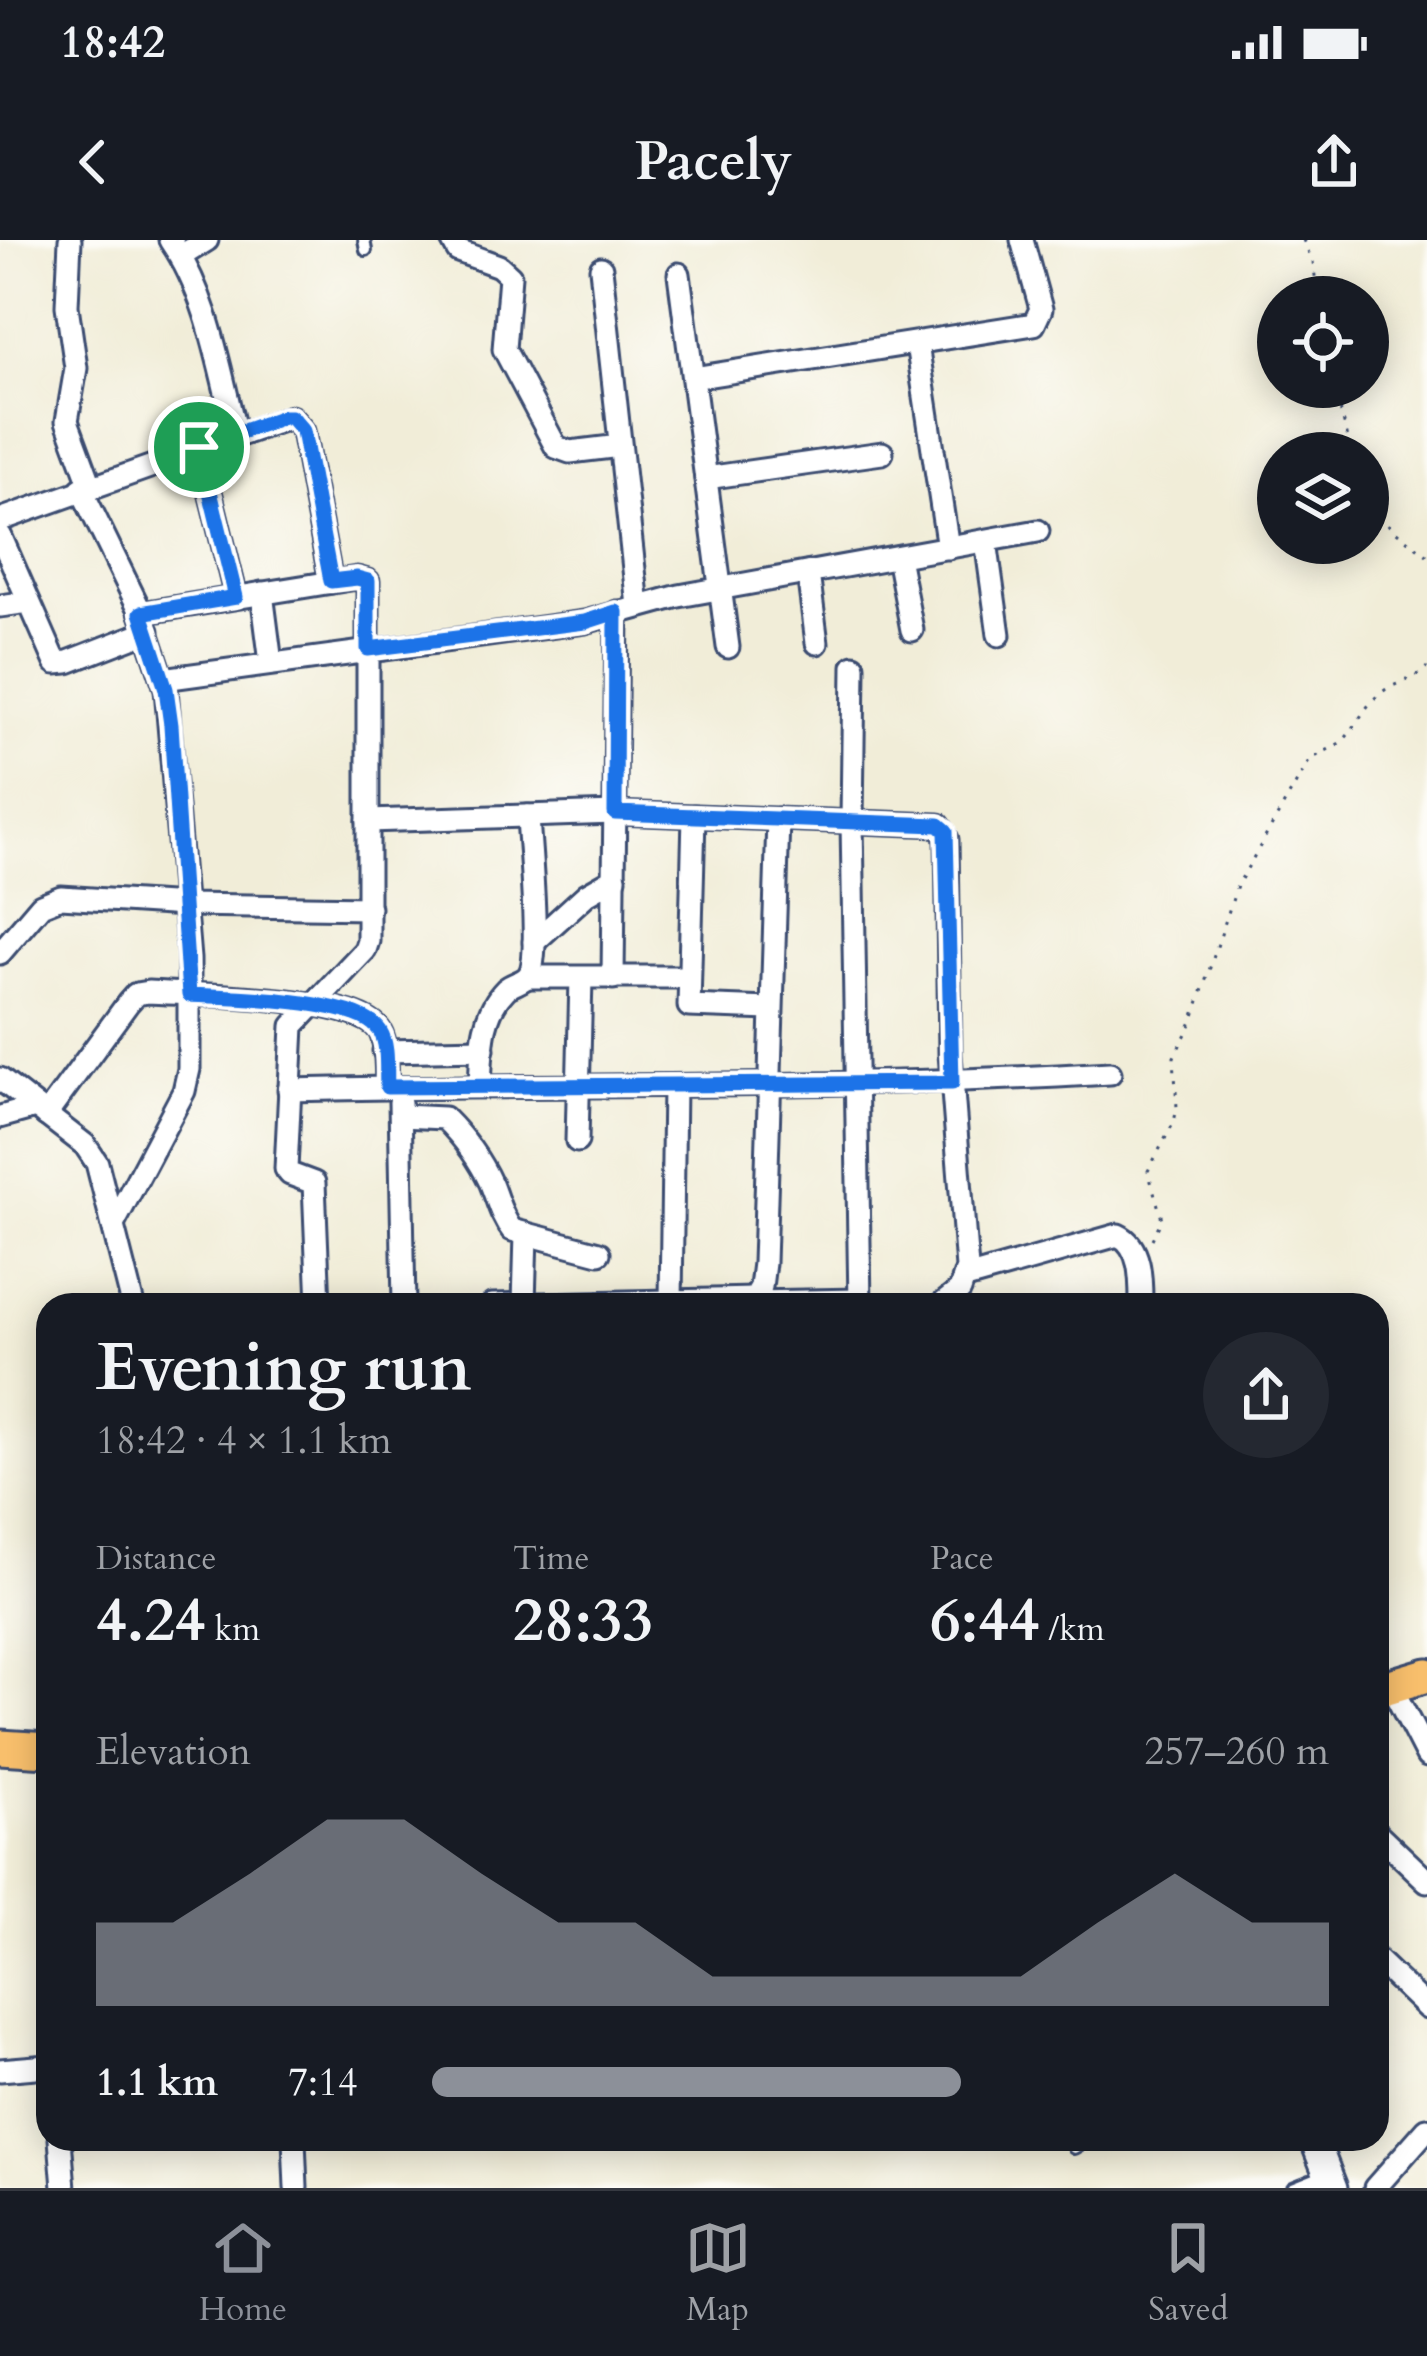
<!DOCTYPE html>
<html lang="en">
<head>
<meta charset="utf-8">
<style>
	:root { --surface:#171b24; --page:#242831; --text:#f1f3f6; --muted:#9ea1a6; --line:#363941; --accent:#8c9099 }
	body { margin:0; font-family:Cardo,serif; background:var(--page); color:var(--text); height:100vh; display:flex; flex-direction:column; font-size:45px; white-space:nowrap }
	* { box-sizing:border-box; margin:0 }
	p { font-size:39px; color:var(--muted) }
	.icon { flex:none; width:66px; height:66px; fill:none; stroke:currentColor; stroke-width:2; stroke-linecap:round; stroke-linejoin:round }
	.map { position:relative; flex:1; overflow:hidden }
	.panel { position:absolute; left:36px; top:1053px; width:1353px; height:858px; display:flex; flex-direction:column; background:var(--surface); border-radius:36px; box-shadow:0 6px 30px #0003 }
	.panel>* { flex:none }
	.controls { position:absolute; left:1257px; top:36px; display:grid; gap:24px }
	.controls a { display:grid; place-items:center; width:132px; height:132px; border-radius:50%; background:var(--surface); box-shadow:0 6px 30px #0003; font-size:60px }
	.pin { position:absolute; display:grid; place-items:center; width:102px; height:102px; color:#fff; margin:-51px; border:6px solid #fff; border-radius:50%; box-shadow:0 3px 12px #0007 }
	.round { display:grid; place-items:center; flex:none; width:126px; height:126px; border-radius:63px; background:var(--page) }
	.head { display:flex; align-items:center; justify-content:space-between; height:204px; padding:0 60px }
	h1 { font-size:66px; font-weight:700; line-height:90px }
	.figures { display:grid; grid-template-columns:repeat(3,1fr); gap:18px; height:204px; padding:12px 60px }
	.figures div { display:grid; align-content:center }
	.figures b { font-size:60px; font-weight:700 }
	.figures small { font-size:33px; font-weight:400 }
	.figures p { font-size:33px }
	.chart { height:336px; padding:24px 60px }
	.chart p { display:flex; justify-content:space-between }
	.chart svg { width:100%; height:216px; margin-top:12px; fill:var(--accent); opacity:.7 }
	ul { padding:0 60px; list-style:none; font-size:39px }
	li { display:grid; grid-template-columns:192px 144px 1fr; align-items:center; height:90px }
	li i { height:30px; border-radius:15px; background:var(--accent) }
	.status { display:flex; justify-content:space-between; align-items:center; height:84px; padding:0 60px; background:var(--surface); direction:ltr }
	.status svg { height:33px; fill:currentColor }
	header { display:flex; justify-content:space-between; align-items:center; height:156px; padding:0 60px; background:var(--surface); font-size:54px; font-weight:700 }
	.tab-bar { display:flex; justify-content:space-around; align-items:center; height:168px; border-top:3px solid var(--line); background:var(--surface); font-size:33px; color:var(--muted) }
	.tab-bar a { display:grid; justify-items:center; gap:6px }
	.tab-bar .current { color:var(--accent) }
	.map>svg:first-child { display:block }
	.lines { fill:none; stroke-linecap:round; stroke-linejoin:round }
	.service-casing { stroke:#3b4c70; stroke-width:16 }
	.minor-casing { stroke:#3b4c70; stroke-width:27 }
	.tertiary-casing { stroke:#3b4c70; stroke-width:33 }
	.primary-casing { stroke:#3b4c70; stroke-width:39 }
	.path { stroke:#3b4c70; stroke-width:3; stroke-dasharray:3 9; stroke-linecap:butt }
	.service { stroke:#fff; stroke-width:10 }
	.minor { stroke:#fff; stroke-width:21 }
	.tertiary { stroke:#fff; stroke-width:27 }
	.primary { stroke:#f8bf6c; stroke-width:33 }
	.route-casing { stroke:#fff; stroke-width:24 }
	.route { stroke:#1a73e8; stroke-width:15 }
</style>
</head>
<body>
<div class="status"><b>18:42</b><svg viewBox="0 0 49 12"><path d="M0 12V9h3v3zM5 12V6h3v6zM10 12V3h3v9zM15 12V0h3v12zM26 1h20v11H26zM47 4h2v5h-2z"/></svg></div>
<header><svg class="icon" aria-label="back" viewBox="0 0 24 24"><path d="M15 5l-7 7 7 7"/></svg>Pacely<svg class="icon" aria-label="share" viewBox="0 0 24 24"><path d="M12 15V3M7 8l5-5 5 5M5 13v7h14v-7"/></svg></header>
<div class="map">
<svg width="1427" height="1948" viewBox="0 0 1427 1948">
	<rect width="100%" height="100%" fill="#fdfcf7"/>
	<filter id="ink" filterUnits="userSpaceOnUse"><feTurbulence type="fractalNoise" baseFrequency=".00833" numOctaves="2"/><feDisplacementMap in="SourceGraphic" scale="24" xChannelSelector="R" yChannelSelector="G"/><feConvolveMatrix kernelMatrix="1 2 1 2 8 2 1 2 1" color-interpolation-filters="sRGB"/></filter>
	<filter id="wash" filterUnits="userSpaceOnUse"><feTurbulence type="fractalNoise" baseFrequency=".004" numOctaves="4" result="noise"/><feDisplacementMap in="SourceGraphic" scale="48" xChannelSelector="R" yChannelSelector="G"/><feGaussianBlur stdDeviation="2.7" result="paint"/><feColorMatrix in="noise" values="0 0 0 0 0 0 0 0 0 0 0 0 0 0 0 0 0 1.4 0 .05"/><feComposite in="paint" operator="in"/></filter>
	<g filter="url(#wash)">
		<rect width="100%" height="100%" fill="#f1edd8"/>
	</g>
	<g filter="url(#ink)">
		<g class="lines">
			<g class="service-casing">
				<g id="service">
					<path d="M364,0L366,10"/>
					<path d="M1074,1908L1089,1899"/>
					<path d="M1293,1948L1323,1936"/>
				</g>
			</g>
			<g class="minor-casing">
				<g id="minor">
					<path d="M70,0L67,66L76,128L67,181L91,246"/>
					<path d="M170,0C209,57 219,128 236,194"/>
					<path d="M452,0L458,11L499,26L510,36L504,109L556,207L570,212L620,206"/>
					<path d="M181,16L207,0"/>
					<path d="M601,28L638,366"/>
					<path d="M679,34L728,407"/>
					<path d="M917,104L948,308"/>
					<path d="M693,138L1034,84L1041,69L1022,0"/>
					<path d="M199,207L236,357"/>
					<path d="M706,238L882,213"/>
					<path d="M81,249L139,368L166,449L189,719V829L184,851L114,983"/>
					<path d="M0,280L291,177L303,191L331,342"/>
					<path d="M0,295L56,423L68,422L148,391"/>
					<path d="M986,301L999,395"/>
					<path d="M898,317L912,390"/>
					<path d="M808,333L817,403"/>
					<path d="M262,353L271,423"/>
					<path d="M0,366L29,362"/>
					<path d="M141,373L357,338L368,341V701L365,710L293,786L286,929L290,934L314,943L319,1065"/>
					<path d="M854,426L852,582L860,1065"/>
					<path d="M163,439L585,382L679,356L1038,291"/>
					<path d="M694,576L689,766L770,769"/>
					<path d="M368,581L615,573L939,585L947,599L950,814L967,1028L960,1050L941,1065"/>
					<path d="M534,702L587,654L615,638"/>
					<path d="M0,713L41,665L61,657L185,665L369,668"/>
					<path d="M528,737H688"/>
					<path d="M613,738L617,372"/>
					<path d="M384,811L483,809"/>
					<path d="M0,839L85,905L97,923L133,1065"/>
					<path d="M480,846C482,812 480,775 506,749C513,743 524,742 529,735C541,716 529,603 528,576"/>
					<path d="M289,850C563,843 836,850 1110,833"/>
					<path d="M400,862L404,1065"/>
					<path d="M46,875L128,763L136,754L148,752C191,755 358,755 380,791C388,805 386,831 387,847"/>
					<path d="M401,876L444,878C463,897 480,920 491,944C498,961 501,976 512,990L599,1013"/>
					<path d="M0,877L36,867"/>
					<path d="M577,901L581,738"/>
					<path d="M966,1038L1118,995C1142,1006 1141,1041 1141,1065"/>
					<path d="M671,1061L674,846"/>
					<path d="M752,1062L860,1060"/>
					<path d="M524,1064L526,994"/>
					<path d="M492,1065L755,1059"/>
					<path d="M750,1065L761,1047L764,1023L778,579"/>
					<path d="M1391,1446L1427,1516"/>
					<path d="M1377,1593L1427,1641"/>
					<path d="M1377,1720L1427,1768"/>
					<path d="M0,1830L48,1826"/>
					<path d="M60,1899L64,1948"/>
					<path d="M294,1899L296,1948"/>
					<path d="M1375,1948L1427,1889"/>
				</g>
			</g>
			<g class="tertiary-casing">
				<path id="tertiary" d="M1314,1899L1333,1948"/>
			</g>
			<g class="primary-casing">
				<g id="primary">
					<path d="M1377,1450L1427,1435"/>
					<path d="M0,1507L48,1510"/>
				</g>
			</g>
			<g class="path">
				<path d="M1303,0L1313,22L1318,57"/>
				<path d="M1334,147L1352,213"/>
				<path d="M1368,254L1390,287L1427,315"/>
				<path d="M1152,999L1162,979L1148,931L1174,882L1177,868L1174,817L1192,782L1237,646L1308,523C1318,513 1330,510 1341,502C1357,489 1363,464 1385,450C1400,441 1415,440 1427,427"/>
			</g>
			<use href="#service" class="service"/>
			<use href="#minor" class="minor"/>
			<use href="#tertiary" class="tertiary"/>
			<use href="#primary" class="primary"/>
		</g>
	</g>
	<g class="lines" filter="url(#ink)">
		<g class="route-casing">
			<path id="route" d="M283,177H291L303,191L331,341L357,338L368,341V409L585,382L616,372L615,573L939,585L946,591L952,843L387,847C386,831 389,805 380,791C360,758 227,757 189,755L171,485L166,449L141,373L236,357L199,207Z"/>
		</g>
		<use href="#route" class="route"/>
	</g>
</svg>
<div class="controls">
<a><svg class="icon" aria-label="locate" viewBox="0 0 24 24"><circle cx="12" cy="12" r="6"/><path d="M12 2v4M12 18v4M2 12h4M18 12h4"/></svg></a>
<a><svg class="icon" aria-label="layers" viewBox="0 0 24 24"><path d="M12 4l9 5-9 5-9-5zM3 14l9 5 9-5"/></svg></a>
</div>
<div class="pin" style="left:199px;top:207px;background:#1e9e55"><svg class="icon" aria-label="arrive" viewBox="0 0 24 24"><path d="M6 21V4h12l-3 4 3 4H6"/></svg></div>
<section class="panel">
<div class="head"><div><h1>Evening run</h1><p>18:42 · 4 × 1.1 km</p></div><a class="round"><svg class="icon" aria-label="share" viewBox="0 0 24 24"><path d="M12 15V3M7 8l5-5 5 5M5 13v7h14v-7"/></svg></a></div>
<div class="figures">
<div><p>Distance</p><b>4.24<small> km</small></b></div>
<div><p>Time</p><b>28:33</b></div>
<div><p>Pace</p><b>6:44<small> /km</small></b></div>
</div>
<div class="chart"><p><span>Elevation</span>257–260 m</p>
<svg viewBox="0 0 160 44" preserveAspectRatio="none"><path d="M0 44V27L10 27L20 17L30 6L40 6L50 17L60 27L70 27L80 38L90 38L100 38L110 38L120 38L130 27L140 17L150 27L160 27V44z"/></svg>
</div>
<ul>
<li><b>1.1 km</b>7:14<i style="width:59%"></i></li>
</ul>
</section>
</div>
<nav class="tab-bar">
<a class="current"><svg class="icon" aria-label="home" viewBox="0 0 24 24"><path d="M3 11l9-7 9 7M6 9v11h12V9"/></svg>Home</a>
<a><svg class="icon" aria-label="map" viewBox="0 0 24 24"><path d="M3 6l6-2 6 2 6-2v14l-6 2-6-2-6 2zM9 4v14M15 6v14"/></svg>Map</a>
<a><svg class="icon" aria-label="saved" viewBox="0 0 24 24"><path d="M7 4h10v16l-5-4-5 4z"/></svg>Saved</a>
</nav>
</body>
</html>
